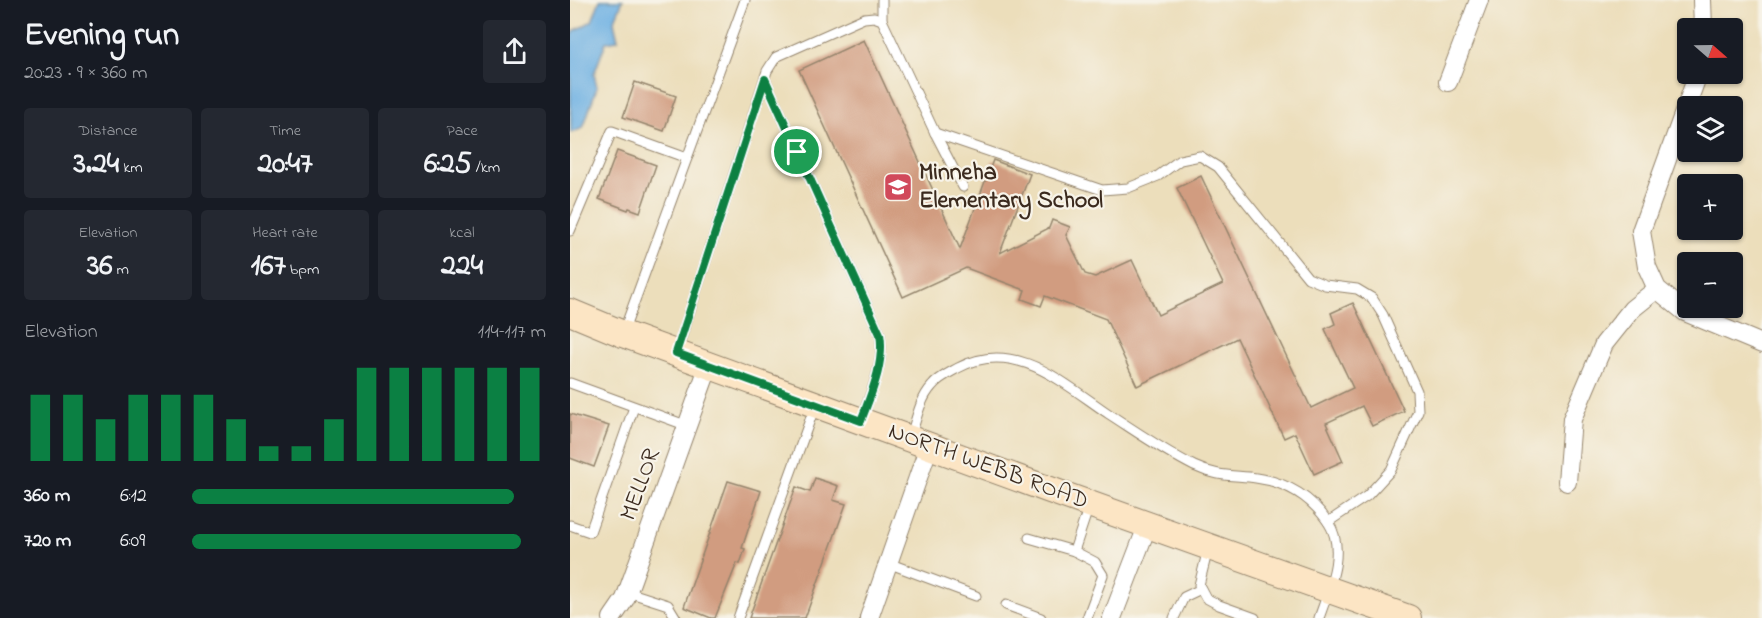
<!DOCTYPE html>
<html lang="en">
<head>
<meta charset="utf-8">
<style>
	:root { --surface:#171b24; --page:#242831; --text:#f1f3f6; --muted:#9ea1a6; --accent:#0b8043 }
	body { margin:0; font-family:"Indie Flower",sans-serif; background:var(--page); color:var(--text); height:100vh; display:flex; flex-direction:column; font-size:22px; white-space:nowrap }
	* { box-sizing:border-box; margin:0 }
	p { font-size:20px; color:var(--muted) }
	.icon { flex:none; width:33px; height:33px; fill:none; stroke:currentColor; stroke-width:2; stroke-linecap:round; stroke-linejoin:round }
	.map { position:relative; flex:1; overflow:hidden }
	.drawer { display:flex; flex-direction:column; background:var(--surface); width:570px }
	.drawer>* { flex:none }
	.needle { width:39px; rotate:110deg }
	.tools { position:absolute; left:1107px; top:18px; display:grid; gap:12px }
	.tools a { display:grid; place-items:center; width:66px; height:66px; border-radius:6px; background:var(--surface); box-shadow:0 2px 4px #0004; font-size:30px }
	.pin { position:absolute; display:grid; place-items:center; width:51px; height:51px; color:#fff; margin:-26px; border:3px solid #fff; border-radius:50%; box-shadow:0 2px 6px #0007 }
	.round { display:grid; place-items:center; flex:none; width:63px; height:63px; border-radius:6px; background:var(--page) }
	.headline { display:flex; align-items:center; justify-content:space-between; height:102px; padding:0 24px }
	h1 { font-size:33px; font-weight:800; line-height:45px }
	.figures { display:grid; grid-template-columns:repeat(3,1fr); gap:9px; height:102px; padding:6px 24px }
	.figures div { display:grid; align-content:center; border-radius:6px; background:var(--page); text-align:center }
	.figures b { font-size:30px; font-weight:800 }
	.figures small { font-size:16px; font-weight:400 }
	.figures p { font-size:16px }
	.chart { height:168px; padding:12px 24px }
	.chart p { display:flex; justify-content:space-between }
	.chart svg { width:100%; height:108px; margin-top:6px; stroke:var(--accent); stroke-width:6 }
	ul { padding:0 24px; list-style:none; font-size:20px }
	li { display:grid; grid-template-columns:96px 72px 1fr; align-items:center; height:45px }
	li i { height:15px; border-radius:8px; background:var(--accent) }
	main { display:flex; flex:1; min-height:0 }
	.map>svg:first-child { display:block }
	.water { fill:#6eb1e3; stroke:#546e80; stroke-width:1.5 }
	.building { fill:#d19c80 }
	.lines { fill:none; stroke-linecap:round; stroke-linejoin:round }
	.lane-casing { stroke:#94846c; stroke-width:11 }
	.street-casing { stroke:#94846c; stroke-width:20 }
	.secondary-casing { stroke:#94846c; stroke-width:28 }
	.lane { stroke:#fff; stroke-width:9 }
	.street { stroke:#fff; stroke-width:18 }
	.secondary { stroke:#fce5c4; stroke-width:26 }
	.route-casing { stroke:#fff; stroke-width:12 }
	.route { stroke:#0b8043; stroke-width:8 }
	.labels { text-anchor:middle; dominant-baseline:central; stroke-width:4.5; stroke-linejoin:round; paint-order:stroke }
	.poi-label { font-size:24px; font-weight:bold; fill:#3b2a1e; stroke:#f7f3e8; text-anchor:start }
	.street-label { font-size:24px; fill:#3b2a1e; stroke:#f7f3e8 }
</style>
</head>
<body>
<main>
<section class="drawer">
<div class="headline"><div><h1>Evening run</h1><p>20:23 · 9 × 360 m</p></div><a class="round"><svg class="icon" aria-label="share" viewBox="0 0 24 24"><path d="M12 15V3M7 8l5-5 5 5M5 13v7h14v-7"/></svg></a></div>
<div class="figures">
<div><p>Distance</p><b>3.24<small> km</small></b></div>
<div><p>Time</p><b>20:47</b></div>
<div><p>Pace</p><b>6:25<small> /km</small></b></div>
</div>
<div class="figures">
<div><p>Elevation</p><b>36<small> m</small></b></div>
<div><p>Heart rate</p><b>167<small> bpm</small></b></div>
<div><p>kcal</p><b>224</b></div>
</div>
<div class="chart"><p><span>Elevation</span>114–117 m</p>
<svg viewBox="0 0 160 44" preserveAspectRatio="none"><path d="M5 44V17M15 44V17M25 44V27M35 44V17M45 44V17M55 44V17M65 44V27M75 44V38M85 44V38M95 44V27M105 44V6M115 44V6M125 44V6M135 44V6M145 44V6M155 44V6"/></svg>
</div>
<ul>
<li><b>360 m</b>6:12<i style="width:91%"></i></li>
<li><b>720 m</b>6:09<i style="width:93%"></i></li>
</ul>
</section>
<div class="map">
<svg width="1192" height="618" viewBox="0 0 1192 618">
	<rect width="100%" height="100%" fill="#f7f3e8"/>
	<filter id="ink" filterUnits="userSpaceOnUse"><feTurbulence type="fractalNoise" baseFrequency=".0167" numOctaves="2"/><feDisplacementMap in="SourceGraphic" scale="12" xChannelSelector="R" yChannelSelector="G"/><feConvolveMatrix kernelMatrix="1 2 1 2 8 2 1 2 1" color-interpolation-filters="sRGB"/></filter>
	<filter id="wash" filterUnits="userSpaceOnUse"><feTurbulence type="fractalNoise" baseFrequency=".008" numOctaves="4" result="noise"/><feDisplacementMap in="SourceGraphic" scale="24" xChannelSelector="R" yChannelSelector="G"/><feGaussianBlur stdDeviation="1.35" result="paint"/><feColorMatrix in="noise" values="0 0 0 0 0 0 0 0 0 0 0 0 0 0 0 0 0 1.4 0 .05"/><feComposite in="paint" operator="in"/></filter>
	<g filter="url(#wash)">
		<rect width="100%" height="100%" fill="#ecdebb"/>
		<path class="water" d="M30,0H53L44,22L48,40L36,42L24,74L27,87L13,128L1,133L0,41L4,31L22,21Z"/>
		<g id="blocks">
			<g class="building">
				<path d="M294,40L390,249L423,160L460,174L430,253L479,228L482,220L500,227L496,235L515,274L525,277L562,260L588,315L653,284L607,188L631,176L741,408L783,388L755,329L765,324L761,313L783,303L834,411L802,426L792,406L756,423L773,461L744,474L725,433L714,438L667,338L567,386L536,319L475,296L471,306L452,299L455,290L396,268L333,297L229,70Z"/>
				<path d="M65,82L106,96L94,131L53,117Z"/>
				<path d="M47,151L86,165L70,212L59,208L58,210L29,199Z"/>
				<path d="M0,414L39,426L24,467L0,458Z"/>
				<path d="M245,478L268,486L263,500L276,504L235,618H179L226,487L240,492Z"/>
				<path d="M158,481L191,491L172,548L175,549L170,564L167,563L145,618H141L114,607Z"/>
			</g>
		</g>
	</g>
	<g filter="url(#ink)">
		<use href="#blocks" fill-opacity="0" stroke="#94846c" stroke-width="1.5"/>
		<g class="lines">
			<g class="lane-casing">
				<g id="lane">
					<path d="M312,20V0"/>
					<path d="M195,79L310,334C315,362 301,392 292,418"/>
					<path d="M365,133L532,190L558,188L588,176L610,160L630,156L648,167L738,278L755,285L787,289L802,298L813,315L847,391L848,411L821,470L797,496L758,522"/>
					<path d="M0,231L42,131L117,158"/>
					<path d="M53,333L175,0"/>
					<path d="M107,351L197,71L206,57L294,18L304,17L312,20L365,133L393,187"/>
					<path d="M0,383L118,426"/>
					<path d="M341,436C346,420 350,399 362,386C368,378 379,373 388,368C445,337 494,384 539,414C567,432 594,451 624,466C647,477 663,475 686,478C716,482 741,497 758,522C777,550 759,589 749,618"/>
					<path d="M0,525L20,532L64,407"/>
					<path d="M459,538L504,551"/>
					<path d="M638,549L629,585L636,598L649,605L685,618"/>
					<path d="M318,563L406,596"/>
					<path d="M58,592L98,605L106,618"/>
					<path d="M436,605L471,618"/>
					<path d="M168,618L245,406"/>
					<path d="M517,618L533,575L525,562L504,551L519,506"/>
					<path d="M604,618L614,597L631,589"/>
				</g>
			</g>
			<g class="street-casing">
				<g id="street">
					<path d="M1132,0L1133,28"/>
					<path d="M1128,74L1071,231L1077,267L1087,289L1115,312L1192,344"/>
					<path d="M878,82L909,0"/>
					<path d="M997,482L1002,419L1034,344L1062,309L1087,289"/>
					<path d="M42,618L55,599L139,365"/>
					<path d="M299,618L359,446"/>
					<path d="M542,618L578,524"/>
				</g>
			</g>
			<g class="secondary-casing">
				<path id="secondary" d="M0,312L53,334L480,490L838,618"/>
			</g>
			<use href="#lane" class="lane"/>
			<use href="#street" class="street"/>
			<use href="#secondary" class="secondary"/>
		</g>
	</g>
	<g class="lines" filter="url(#ink)">
		<g class="route-casing">
			<path id="route" d="M195,79L310,334C315,363 301,394 291,421L106,353Z"/>
		</g>
		<use href="#route" class="route"/>
	</g>
	<defs>
		<g id="school-square" transform="scale(1.5)"><rect x="-9" y="-9" width="18" height="18" rx="4" fill="#d1495b" stroke="#f7f3e8"/><path d="M0-5L7-2L0 1L-7-2ZM-4 1L0 2.5L4 1V4Q0 6-4 4Z" fill="#fff"/></g>
	</defs>
	<g fill-rule="evenodd">
		<use href="#school-square" x="328" y="187"/>
	</g>
	<g class="labels">
		<g class="poi-label">
			<text x="349" y="173">Minneha<tspan x="349" dy="28">Elementary School</tspan></text>
		</g>
		<g class="street-label">
			<text transform="translate(418 467) rotate(20)">NORTH WEBB ROAD</text>
			<text transform="translate(71 485) rotate(-70)">MELLOR</text>
		</g>
	</g>
</svg>
<div class="tools">
<a><svg class="needle" viewBox="-14 -14 28 28"><path d="M0-13l5 13h-10z" fill="#e53935"/><path d="M0 13l5-13h-10z" fill="#9ea1a6"/></svg></a>
<a><svg class="icon" aria-label="layers" viewBox="0 0 24 24"><path d="M12 4l9 5-9 5-9-5zM3 14l9 5 9-5"/></svg></a>
<a>+</a>
<a>−</a>
</div>
<div class="pin" style="left:227px;top:152px;background:#1e9e55"><svg class="icon" aria-label="arrive" viewBox="0 0 24 24"><path d="M6 21V4h12l-3 4 3 4H6"/></svg></div>
</div>
</main>
</body>
</html>
